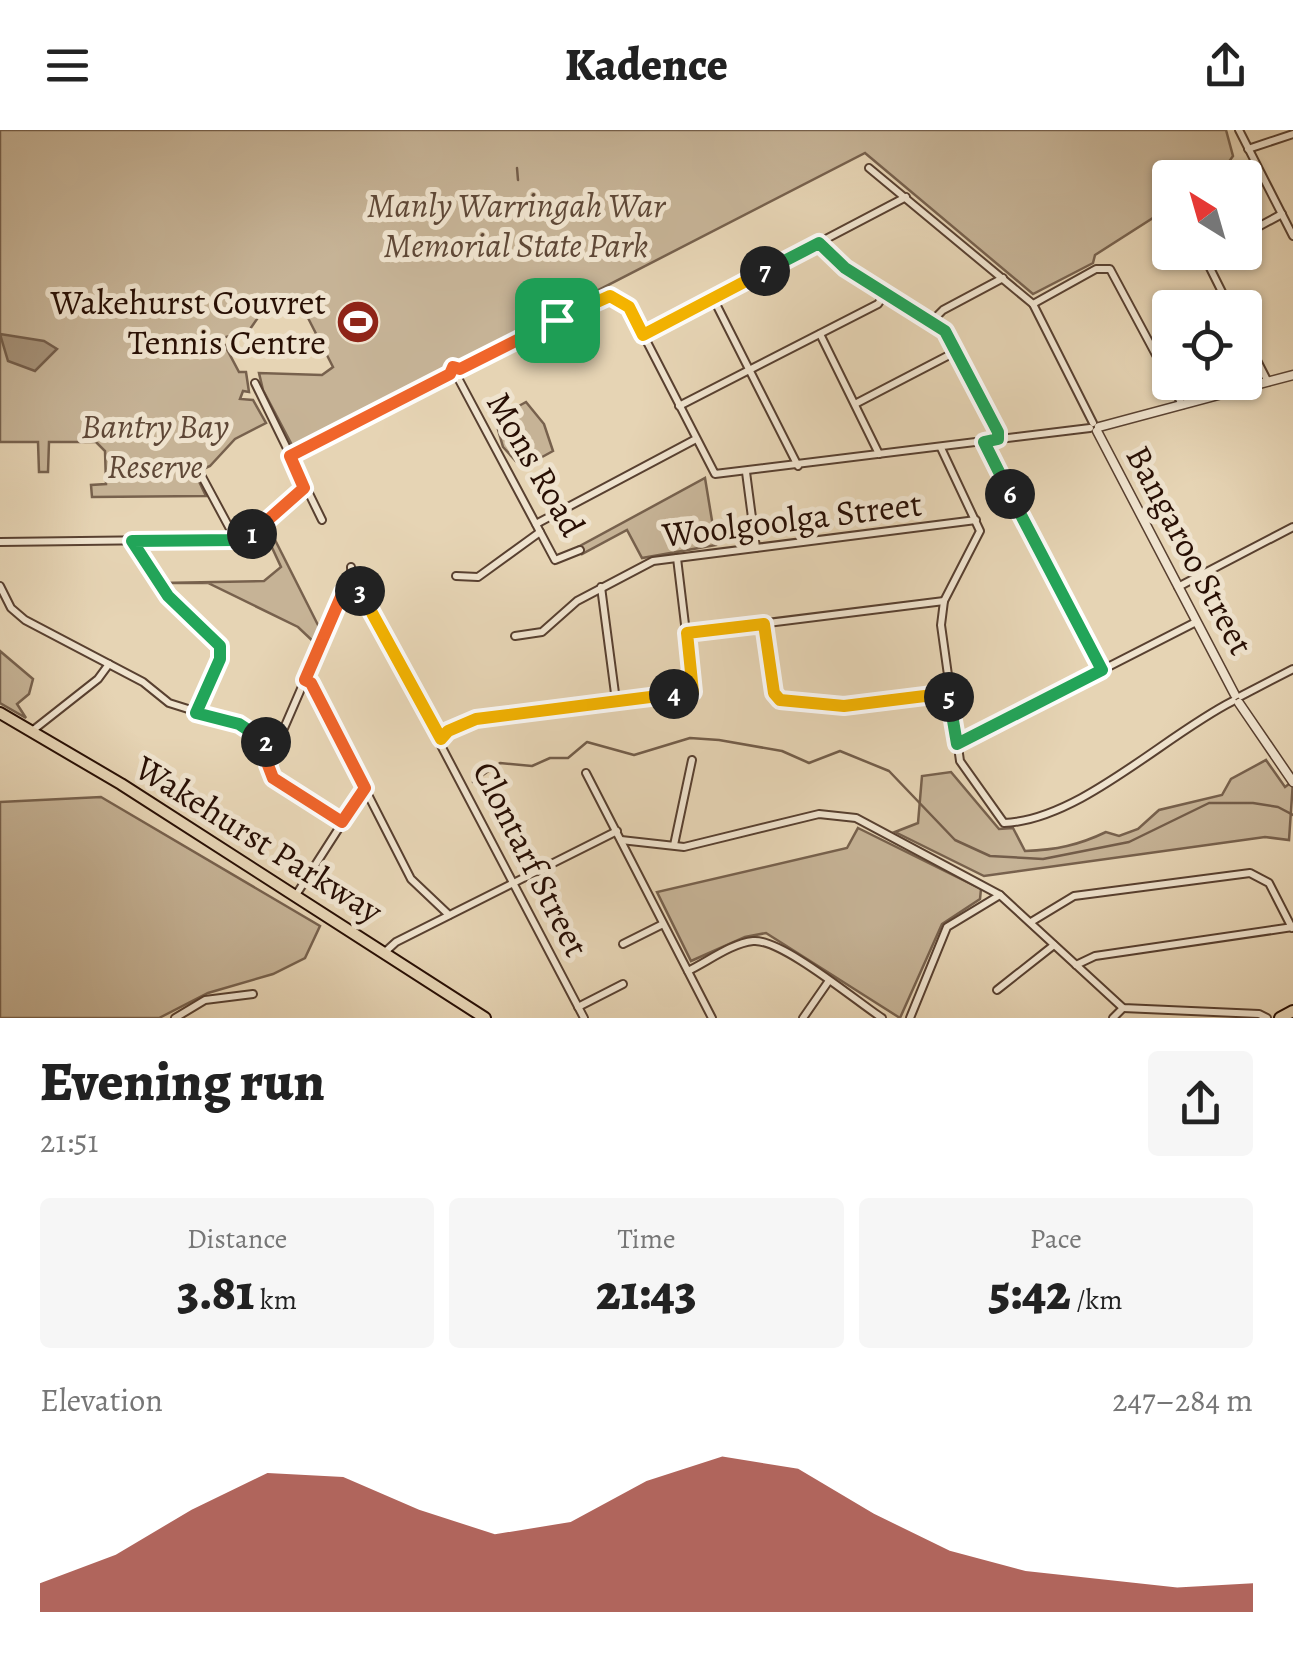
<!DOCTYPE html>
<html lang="en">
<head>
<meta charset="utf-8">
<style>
	:root { --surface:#fff; --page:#f6f6f6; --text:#222; --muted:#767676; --accent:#8f2418 }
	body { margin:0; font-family:Alegreya,serif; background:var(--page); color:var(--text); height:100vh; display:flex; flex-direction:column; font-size:38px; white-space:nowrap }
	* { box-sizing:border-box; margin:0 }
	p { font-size:32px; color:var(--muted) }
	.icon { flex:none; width:55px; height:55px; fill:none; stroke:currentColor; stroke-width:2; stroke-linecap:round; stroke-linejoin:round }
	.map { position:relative; height:888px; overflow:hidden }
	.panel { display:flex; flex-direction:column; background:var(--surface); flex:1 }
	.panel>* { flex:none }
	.needle { width:65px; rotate:323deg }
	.controls { position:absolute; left:1152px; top:30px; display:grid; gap:20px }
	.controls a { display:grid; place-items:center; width:110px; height:110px; border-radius:10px; background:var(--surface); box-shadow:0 2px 8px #0004; font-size:50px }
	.pin { position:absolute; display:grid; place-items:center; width:85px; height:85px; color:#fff; margin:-42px; border-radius:20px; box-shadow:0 5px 15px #0006 }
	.km { position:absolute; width:50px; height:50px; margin:-25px; border-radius:50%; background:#222; color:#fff; font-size:28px; line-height:50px; text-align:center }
	.round { display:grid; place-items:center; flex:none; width:105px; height:105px; border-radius:10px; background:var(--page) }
	.headline { display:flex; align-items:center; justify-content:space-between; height:170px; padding:0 40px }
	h1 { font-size:55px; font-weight:800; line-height:75px }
	.stats { display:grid; grid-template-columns:repeat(3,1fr); gap:15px; height:170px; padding:10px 40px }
	.stats div { display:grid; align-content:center; border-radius:10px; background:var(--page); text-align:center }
	.stats b { font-size:50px; font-weight:800 }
	.stats small { font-size:28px; font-weight:400 }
	.stats p { font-size:28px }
	.chart { height:280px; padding:20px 40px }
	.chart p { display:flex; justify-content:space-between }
	.chart svg { width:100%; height:180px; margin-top:10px; fill:var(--accent); opacity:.7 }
	header { display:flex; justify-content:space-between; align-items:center; height:130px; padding:0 40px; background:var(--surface); font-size:45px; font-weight:800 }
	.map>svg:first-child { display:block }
	.green { fill:#c6b396; stroke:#77614d; stroke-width:2.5 }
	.water { fill:#a59178; stroke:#735d4a; stroke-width:2.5 }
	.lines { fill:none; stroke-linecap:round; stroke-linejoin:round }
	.stream { stroke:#735d4a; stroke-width:2.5 }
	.minor-casing { stroke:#584030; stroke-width:10 }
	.tertiary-casing { stroke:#584030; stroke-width:11 }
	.primary-casing { stroke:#280f04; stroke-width:14 }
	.minor { stroke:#efe3ce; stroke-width:6 }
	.tertiary { stroke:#efe3ce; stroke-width:8 }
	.primary { stroke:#e6d4b4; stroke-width:10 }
	.split-1-casing { stroke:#fff; stroke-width:20 }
	.split-2-casing { stroke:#fff; stroke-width:20 }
	.split-3-casing { stroke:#fff; stroke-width:20 }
	.split-4-casing { stroke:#fff; stroke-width:20 }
	.split-5-casing { stroke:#fff; stroke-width:20 }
	.split-6-casing { stroke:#fff; stroke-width:20 }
	.split-7-casing { stroke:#fff; stroke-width:20 }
	.split-8-casing { stroke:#fff; stroke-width:20 }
	.split-1 { stroke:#f0652b; stroke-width:12 }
	.split-2 { stroke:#22a559; stroke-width:12 }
	.split-3 { stroke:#f0652b; stroke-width:12 }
	.split-4 { stroke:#f5b400; stroke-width:12 }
	.split-5 { stroke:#f5b400; stroke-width:12 }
	.split-6 { stroke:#22a559; stroke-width:12 }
	.split-7 { stroke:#22a559; stroke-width:12 }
	.split-8 { stroke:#f5b400; stroke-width:12 }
	.labels { text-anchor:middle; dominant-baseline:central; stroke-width:10; stroke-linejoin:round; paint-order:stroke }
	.park-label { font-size:35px; font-style:italic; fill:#5f4837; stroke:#efe3ce }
	.poi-label { font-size:35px; fill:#280f04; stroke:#efe3ce; text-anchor:end }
	.street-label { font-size:35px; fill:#280f04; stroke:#efe3ce }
</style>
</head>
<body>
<header><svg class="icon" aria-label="menu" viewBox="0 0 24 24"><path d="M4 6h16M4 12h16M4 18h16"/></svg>Kadence<svg class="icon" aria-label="share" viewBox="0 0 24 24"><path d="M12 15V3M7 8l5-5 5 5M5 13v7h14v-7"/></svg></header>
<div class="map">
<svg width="1293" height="888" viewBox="0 0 1293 888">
	<rect width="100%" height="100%" fill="#e6d4b4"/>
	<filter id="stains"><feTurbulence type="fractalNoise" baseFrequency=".002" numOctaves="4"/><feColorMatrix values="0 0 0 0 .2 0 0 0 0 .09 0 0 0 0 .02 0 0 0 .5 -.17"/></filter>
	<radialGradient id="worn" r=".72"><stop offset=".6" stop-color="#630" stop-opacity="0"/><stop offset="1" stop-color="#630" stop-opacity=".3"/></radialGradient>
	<g class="green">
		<path d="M0,0H1226L1233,26L1228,33L1232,41L1219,47L1170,48V77L1095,125L1093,133L1033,164L865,23L293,317L263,260L259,243L322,245L333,237L305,182L298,183L271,169L248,202L221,208L239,242H246L249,262L243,261L240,269L253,270L266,293L235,309L210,336L195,343L206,366L92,367L91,355L106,354L105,321L96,312H49L48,342H39L38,312H0Z"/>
		<path d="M526,272L544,294L553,321L522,338L503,317L495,289Z"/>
		<path d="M705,348L716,415L642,428L627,400L582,424L578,417Z"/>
		<path d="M266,392L322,503L317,515L298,497L208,453H160L264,451L281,437L262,396Z"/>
		<path d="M0,521L33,549L29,564L17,574L26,588L0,573Z"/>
		<path d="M1266,630L1285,657L1293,651L1289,710L1265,707L984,746L895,702L918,693L922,646L951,642L999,699L1013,698L1025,721C1056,720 1079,715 1106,702L1119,706L1138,699L1159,680L1222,665L1231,649Z"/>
		<path d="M101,667L320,796L305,828L273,844L208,863L159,888H0V672Z"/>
		<path d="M858,698L981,759L980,769L942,794L900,888L766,803L745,807L691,831L657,762L847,718Z"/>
	</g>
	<path class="water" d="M0,204L44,211L57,219L35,241L8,231Z"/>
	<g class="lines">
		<g class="stream">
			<path d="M517,38L518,50"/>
			<path d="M473,652L500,633L532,636L550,628H568L587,612L634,625L690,608L719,610L782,621L809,633L840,621L889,641L955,710L990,726L1043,729L1129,712L1209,673H1253L1278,677L1293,685"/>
		</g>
		<g class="minor-casing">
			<g id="minor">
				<path d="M1239,0L1293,106"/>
				<path d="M1248,19L1293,4"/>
				<path d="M869,38L1033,174L1093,293"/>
				<path d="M1245,104L1282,84"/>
				<path d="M819,113L845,138L945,201L999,309"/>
				<path d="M1211,122L1207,132L1230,178"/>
				<path d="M713,168L798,336"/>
				<path d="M1033,174L1096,139H1110L1170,251"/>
				<path d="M932,191L943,180L1003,148"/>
				<path d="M820,204L879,324"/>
				<path d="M643,205L906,67"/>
				<path d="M1245,207L1268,252"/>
				<circle cx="455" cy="242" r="6"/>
				<path d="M460,239L610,166L629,177L715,344L1090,298"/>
				<path d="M458,248L555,430L580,420"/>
				<path d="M1171,252L1182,275"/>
				<path d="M255,253L322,390"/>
				<path d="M855,274L957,221"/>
				<path d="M679,276L878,174L886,162"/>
				<path d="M984,312L1102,540"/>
				<path d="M941,318L980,401L944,471L941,495L960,631L1004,693C1080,690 1165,605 1233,571"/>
				<path d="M290,326L450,244"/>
				<path d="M746,342L756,418"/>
				<path d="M200,343L236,410"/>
				<path d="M536,394L696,309"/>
				<path d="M0,412L242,409L304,357"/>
				<path d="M133,412L168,465L220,516V529L195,583"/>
				<path d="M351,437L352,456L362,465L584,888"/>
				<path d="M456,446L478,447L540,402"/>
				<path d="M0,456L11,478L25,490L143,552L169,573L239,595L275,617"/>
				<path d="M601,457L616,571"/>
				<path d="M1178,457L1293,397"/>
				<path d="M764,494L774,563L780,570L844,576L949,563"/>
				<path d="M687,503L944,471"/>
				<path d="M515,506L542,502L577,471L653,431L976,390"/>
				<path d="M305,550L311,553L411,749L449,785"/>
				<path d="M1241,566L1293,539"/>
				<path d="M32,601L98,549L109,534"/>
				<path d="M441,609L476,589L693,561L677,428"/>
				<path d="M957,614L1196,492"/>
				<path d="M586,643L712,888"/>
				<path d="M342,692L273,648L268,635L343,462L352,456"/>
				<path d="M621,710L684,717L819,684L856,688L1000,765L1123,878L1259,884L1267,888"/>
				<path d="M674,715L692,630"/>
				<path d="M296,765L364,659"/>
				<path d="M1031,792L1074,766L1250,743L1269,753L1292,798"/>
				<path d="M623,814L663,794"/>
				<path d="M385,822L396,812L617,701"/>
				<path d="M1076,835L1095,826L1293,797"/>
				<path d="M688,841C707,832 732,813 753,811C781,808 856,871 882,888"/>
				<path d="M997,860L1054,815"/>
				<path d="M578,877L623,854"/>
				<path d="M175,888L205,870L253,864"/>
				<path d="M803,888L828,852"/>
				<path d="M910,888L947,797L1000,765"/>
				<path d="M1113,888L1123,878"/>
			</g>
		</g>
		<g class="tertiary-casing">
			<g id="tertiary">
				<path d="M1099,297L1293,245"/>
				<path d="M1097,301L1235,565"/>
				<path d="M1239,573L1293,652"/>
			</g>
		</g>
		<g class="primary-casing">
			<g id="primary">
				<path d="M0,583L121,654L485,888"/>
				<path d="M1280,888L1293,881"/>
			</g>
		</g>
		<use href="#minor" class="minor"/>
		<use href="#tertiary" class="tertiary"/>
		<use href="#primary" class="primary"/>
	</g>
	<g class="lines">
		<g class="split-1-casing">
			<path id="split-1" d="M252,404L304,358L290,326L450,244L453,237L460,239L557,190"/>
		</g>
		<g class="split-2-casing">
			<path id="split-2" d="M252,404L236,410L132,411L168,466L220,516V529L196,583L239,594L266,612"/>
		</g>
		<g class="split-3-casing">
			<path id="split-3" d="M266,612L275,617L268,635L273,648L342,692L365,658L311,553L305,550L343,462L352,456L360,461"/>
		</g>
		<g class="split-4-casing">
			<path id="split-4" d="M360,461L441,609L448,601L476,589L674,564"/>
		</g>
		<g class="split-5-casing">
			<path id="split-5" d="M674,564L693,562L687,503L764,494L774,563L780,570L844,576L949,563V567"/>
		</g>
		<g class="split-6-casing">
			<path id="split-6" d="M949,567L957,614L1102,540L1010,364"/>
		</g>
		<g class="split-7-casing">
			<path id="split-7" d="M765,141L819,113L845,138L945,201L998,302V309L984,312L1010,364"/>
		</g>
		<g class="split-8-casing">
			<path id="split-8" d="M557,190L610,166L629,177L643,205L765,141"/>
		</g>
		<use href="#split-1" class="split-1"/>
		<use href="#split-2" class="split-2"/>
		<use href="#split-3" class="split-3"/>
		<use href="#split-4" class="split-4"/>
		<use href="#split-5" class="split-5"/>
		<use href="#split-6" class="split-6"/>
		<use href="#split-7" class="split-7"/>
		<use href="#split-8" class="split-8"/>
	</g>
	<defs>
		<g id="stadium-disc" transform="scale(2.25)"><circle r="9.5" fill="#8f2418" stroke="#efe3ce"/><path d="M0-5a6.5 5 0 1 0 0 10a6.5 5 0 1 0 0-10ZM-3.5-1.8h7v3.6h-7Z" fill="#fff"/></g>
	</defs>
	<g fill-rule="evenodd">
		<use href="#stadium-disc" x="358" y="192"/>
	</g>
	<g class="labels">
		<g class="park-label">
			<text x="516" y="75">Manly Warringah War<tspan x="516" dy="40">Memorial State Park</tspan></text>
			<text x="155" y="296">Bantry Bay<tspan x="155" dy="40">Reserve</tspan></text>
		</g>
		<g class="poi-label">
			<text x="326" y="172">Wakehurst Couvret<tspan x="326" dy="40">Tennis Centre</tspan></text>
		</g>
		<g class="street-label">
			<text transform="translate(536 334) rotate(60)">Mons Road</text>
			<text transform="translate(792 389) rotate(-7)">Woolgoolga Street</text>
			<text transform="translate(1190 420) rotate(62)">Bangaroo Street</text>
			<text transform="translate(259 709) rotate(32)">Wakehurst Parkway</text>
			<text transform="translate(531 729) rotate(63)">Clontarf Street</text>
		</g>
	</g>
	<rect width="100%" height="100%" filter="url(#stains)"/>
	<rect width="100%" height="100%" fill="url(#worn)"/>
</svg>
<div class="controls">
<a><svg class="needle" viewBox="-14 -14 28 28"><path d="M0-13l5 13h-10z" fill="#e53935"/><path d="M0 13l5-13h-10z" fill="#767676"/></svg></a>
<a><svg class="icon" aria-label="locate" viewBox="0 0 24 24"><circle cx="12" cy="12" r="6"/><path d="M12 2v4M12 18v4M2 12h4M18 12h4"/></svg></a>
</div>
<div class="pin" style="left:557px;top:190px;background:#1e9e55"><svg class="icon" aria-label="arrive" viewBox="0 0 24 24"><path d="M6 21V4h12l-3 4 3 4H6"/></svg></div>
<b class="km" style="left:252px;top:404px">1</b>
<b class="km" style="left:266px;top:612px">2</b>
<b class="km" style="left:360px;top:461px">3</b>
<b class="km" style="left:674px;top:564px">4</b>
<b class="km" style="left:949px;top:567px">5</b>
<b class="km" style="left:1010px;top:364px">6</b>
<b class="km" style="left:765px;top:141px">7</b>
</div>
<section class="panel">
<div class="headline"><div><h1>Evening run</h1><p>21:51</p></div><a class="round"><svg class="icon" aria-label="share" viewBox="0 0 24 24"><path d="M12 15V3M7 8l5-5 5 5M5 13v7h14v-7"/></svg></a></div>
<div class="stats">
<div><p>Distance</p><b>3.81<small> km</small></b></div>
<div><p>Time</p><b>21:43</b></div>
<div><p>Pace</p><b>5:42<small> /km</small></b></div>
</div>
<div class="chart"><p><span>Elevation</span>247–284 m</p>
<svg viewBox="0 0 160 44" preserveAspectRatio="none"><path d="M0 44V37L10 30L20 19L30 10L40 11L50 19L60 25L70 22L80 12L90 6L100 9L110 20L120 29L130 34L140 36L150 38L160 37V44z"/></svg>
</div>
</section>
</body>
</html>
